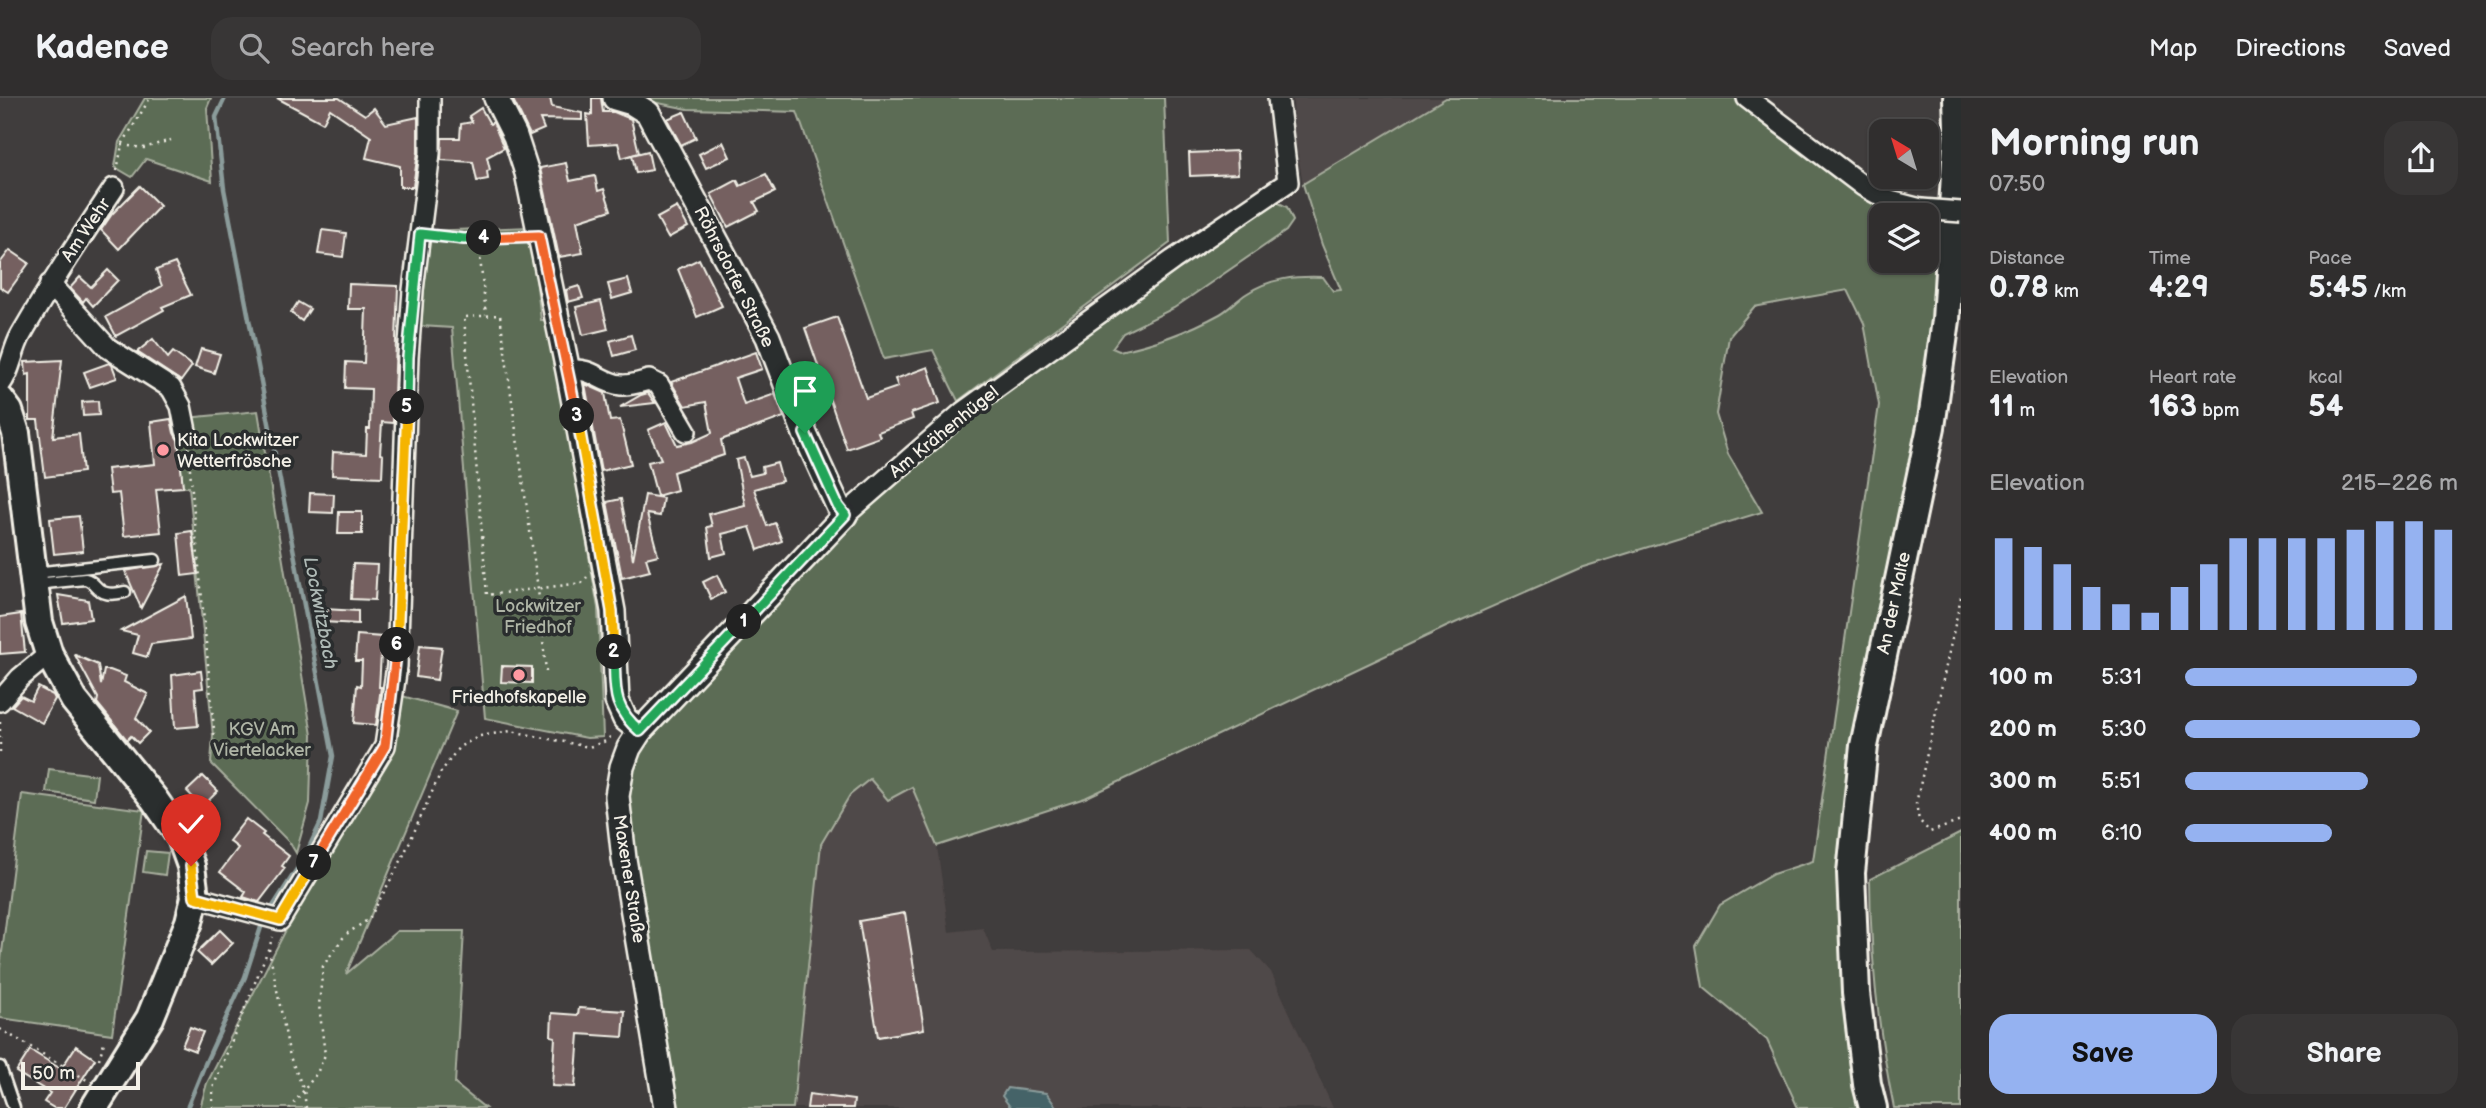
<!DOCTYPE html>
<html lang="en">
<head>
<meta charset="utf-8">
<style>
	:root { --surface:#302e2e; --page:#383636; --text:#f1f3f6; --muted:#a8a8aa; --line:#4b4a4a; --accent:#95b2f1 }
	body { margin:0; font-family:"Balsamiq Sans",sans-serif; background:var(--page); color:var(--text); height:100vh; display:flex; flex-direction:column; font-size:26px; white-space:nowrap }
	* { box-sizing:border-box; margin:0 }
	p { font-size:23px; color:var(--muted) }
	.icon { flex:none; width:38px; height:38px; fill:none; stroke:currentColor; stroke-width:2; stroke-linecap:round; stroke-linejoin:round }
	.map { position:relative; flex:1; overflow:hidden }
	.details { display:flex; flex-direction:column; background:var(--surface); width:525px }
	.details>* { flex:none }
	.needle { width:46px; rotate:322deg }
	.fabs { position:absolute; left:1869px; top:21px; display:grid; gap:14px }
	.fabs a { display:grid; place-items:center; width:70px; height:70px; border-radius:14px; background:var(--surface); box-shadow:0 2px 5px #0004,0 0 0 2px var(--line); font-size:35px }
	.scale { position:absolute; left:21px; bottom:18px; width:119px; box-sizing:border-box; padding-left:7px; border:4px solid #f4f1e8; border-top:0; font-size:19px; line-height:24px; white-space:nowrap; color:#f4f1e8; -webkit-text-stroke:5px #2a2d2e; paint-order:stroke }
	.pin { position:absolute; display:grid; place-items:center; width:60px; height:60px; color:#fff; margin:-72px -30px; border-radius:50% 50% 50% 0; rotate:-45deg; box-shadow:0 0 7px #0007 }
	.pin .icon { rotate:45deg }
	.km { position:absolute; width:35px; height:35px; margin:-18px; border-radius:50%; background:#222; color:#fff; font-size:19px; line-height:35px; text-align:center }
	.round { display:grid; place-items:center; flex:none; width:74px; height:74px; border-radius:21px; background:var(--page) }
	.headline { display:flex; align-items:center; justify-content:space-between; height:119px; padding:0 28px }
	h1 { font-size:38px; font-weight:700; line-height:52px }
	.metrics { display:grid; grid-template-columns:repeat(3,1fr); gap:10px; height:119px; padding:7px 28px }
	.metrics div { display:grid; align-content:center }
	.metrics b { font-size:30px; font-weight:700 }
	.metrics small { font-size:19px; font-weight:400 }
	.metrics p { font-size:19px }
	.chart { height:196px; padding:14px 28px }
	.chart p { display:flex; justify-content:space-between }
	.chart svg { width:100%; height:126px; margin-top:7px; stroke:var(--accent); stroke-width:6 }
	.action { display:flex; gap:14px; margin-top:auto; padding:14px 28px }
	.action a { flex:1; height:80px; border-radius:21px; background:var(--accent); color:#111; font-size:28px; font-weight:700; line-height:80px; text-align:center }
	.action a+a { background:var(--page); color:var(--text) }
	ul { padding:0 28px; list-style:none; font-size:23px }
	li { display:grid; grid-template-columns:112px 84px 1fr; align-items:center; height:52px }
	li i { height:18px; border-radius:9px; background:var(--accent) }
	header { display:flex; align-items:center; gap:42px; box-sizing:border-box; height:98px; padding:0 35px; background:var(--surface); border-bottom:2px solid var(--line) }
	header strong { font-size:33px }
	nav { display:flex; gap:38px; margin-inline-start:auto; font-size:24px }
	.search { width:490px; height:63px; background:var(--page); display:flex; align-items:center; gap:18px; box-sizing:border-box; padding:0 24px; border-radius:21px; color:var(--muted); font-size:26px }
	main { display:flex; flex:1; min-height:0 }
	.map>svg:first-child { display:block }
	.built { fill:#504848 }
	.green { fill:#5b6c55; stroke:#a8ae9e; stroke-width:2 }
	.water { fill:#456468; stroke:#8b9c9b; stroke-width:2 }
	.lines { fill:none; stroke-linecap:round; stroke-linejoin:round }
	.stream { stroke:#8b9c9b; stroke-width:4.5 }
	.building { fill:#746160; stroke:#f4f1e8; stroke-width:2 }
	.service-casing { stroke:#f4f1e8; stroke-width:15 }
	.minor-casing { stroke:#f4f1e8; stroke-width:24 }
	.tertiary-casing { stroke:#f4f1e8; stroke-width:28 }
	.secondary-casing { stroke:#f4f1e8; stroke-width:32 }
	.path { stroke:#f4f1e8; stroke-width:2.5; stroke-dasharray:2 5; stroke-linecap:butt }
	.service { stroke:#2a2d2e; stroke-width:10 }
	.minor { stroke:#2a2d2e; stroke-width:19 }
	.tertiary { stroke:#2a2d2e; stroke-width:23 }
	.secondary { stroke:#2a2d2e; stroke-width:26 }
	.minor-bridge-casing { stroke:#f4f1e8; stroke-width:24; stroke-linecap:butt }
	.minor-bridge { stroke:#2a2d2e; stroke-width:19 }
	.split-1-casing { stroke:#fff; stroke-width:14 }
	.split-2-casing { stroke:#fff; stroke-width:14 }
	.split-3-casing { stroke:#fff; stroke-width:14 }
	.split-4-casing { stroke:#fff; stroke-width:14 }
	.split-5-casing { stroke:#fff; stroke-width:14 }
	.split-6-casing { stroke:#fff; stroke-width:14 }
	.split-7-casing { stroke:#fff; stroke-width:14 }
	.split-8-casing { stroke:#fff; stroke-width:14 }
	.split-1 { stroke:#22a559; stroke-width:9 }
	.split-2 { stroke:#22a559; stroke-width:9 }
	.split-3 { stroke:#f5b400; stroke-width:9 }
	.split-4 { stroke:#f0652b; stroke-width:9 }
	.split-5 { stroke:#22a559; stroke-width:9 }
	.split-6 { stroke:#f5b400; stroke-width:9 }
	.split-7 { stroke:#f0652b; stroke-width:9 }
	.split-8 { stroke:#f5b400; stroke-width:9 }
	.poi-dot { fill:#ff9aa2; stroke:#2a2d2e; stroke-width:2.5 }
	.labels { text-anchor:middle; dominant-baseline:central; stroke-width:7; stroke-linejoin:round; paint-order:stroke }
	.street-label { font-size:18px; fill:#f4f1e8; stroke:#2a2d2e }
	.poi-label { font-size:18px; fill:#f4f1e8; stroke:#2a2d2e; text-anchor:start }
	.park-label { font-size:18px; fill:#afb5a6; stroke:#2a2d2e }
	.water-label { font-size:19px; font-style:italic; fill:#aeb9b5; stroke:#2a2d2e }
</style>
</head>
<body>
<header>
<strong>Kadence</strong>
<div class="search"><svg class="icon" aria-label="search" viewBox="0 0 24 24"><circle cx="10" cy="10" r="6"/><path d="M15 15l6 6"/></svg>Search here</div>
<nav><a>Map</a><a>Directions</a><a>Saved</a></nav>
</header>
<main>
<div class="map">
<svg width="1961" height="1010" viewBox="0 0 1961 1010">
	<rect width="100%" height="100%" fill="#403d3d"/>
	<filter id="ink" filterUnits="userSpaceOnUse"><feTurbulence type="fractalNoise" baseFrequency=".0143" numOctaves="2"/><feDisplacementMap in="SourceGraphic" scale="14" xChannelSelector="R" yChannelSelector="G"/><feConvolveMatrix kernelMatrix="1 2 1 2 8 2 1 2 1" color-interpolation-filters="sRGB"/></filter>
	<g filter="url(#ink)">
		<g class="built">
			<path d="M1293,0H1446L1303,86L1294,33Z"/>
			<path d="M871,681L912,688L937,748L949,834L983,830L993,854L1251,852L1271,874L1333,1010H794L821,746L850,697Z"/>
		</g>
		<g class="green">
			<path d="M145,0H211L207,10L212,83L146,61L132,79L115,69L119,44Z"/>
			<path d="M644,0H1164L1170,145L958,303L933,252L884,261L797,14L688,11L648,3Z"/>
			<path d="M1446,0H1735L1916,117H1881V163H1927V119L1945,121L1921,328L1854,645L1864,1010H1798L1767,942L1703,889L1696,848L1720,807L1773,776L1813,763L1879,307L1864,225L1848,192L1754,209L1729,239L1716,316L1728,356L1762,414L1580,470L1446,529L1085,700L937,748L912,689L888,702L870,681L850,697L821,746L793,1010H673L625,693L644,642L848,428L910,367L969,319L1176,170L1277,104L1287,109L1293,123L1286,133L1174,210L1123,235L1112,250L1119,253C1154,246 1189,233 1220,216C1229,211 1237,202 1246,196C1269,180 1296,178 1323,179L1333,193L1341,192L1322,147L1303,86Z"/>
			<path d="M530,129L541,222H547L555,261L598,510L603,639L587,640L485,620L452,230L421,228L429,133Z"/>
			<path d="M258,313L312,637L310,705L296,755L290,745L211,665L213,638L189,389H183L176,321Z"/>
			<path d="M402,598L457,613L346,876L397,833H464L455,986L485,1010H200L207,985L289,826L335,747L360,710L393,650Z"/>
			<path d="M49,671L97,677L94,701L46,694Z"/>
			<path d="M22,696L144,712L112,936L0,920V870Z"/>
			<path d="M1961,735V1010H1894C1878,932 1870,860 1870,781Z"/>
			<path d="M146,753L168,755L165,777L143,774Z"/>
		</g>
		<path class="water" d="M1007,990L1046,995L1057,1010H1011L1002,998Z"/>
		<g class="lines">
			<g class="stream">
				<path d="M225,0L216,19L224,91L333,658L321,724L304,760L270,813"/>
				<path d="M187,1010L205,966L245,879L263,823"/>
			</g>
		</g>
		<g class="building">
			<path d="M277,0H339L365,17L374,10L386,26L418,19V54L413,89H400V68L366,60L371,39L330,11L323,25Z"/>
			<path d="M512,0H550L552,9L582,15V22L540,21L544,31L530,37Z"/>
			<path d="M592,0H601L603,14H614L631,21L639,55L622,60L618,45L589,47L587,16L592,17Z"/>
			<path d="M481,10L490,26L493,24L504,50L487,59L490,72L487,73L488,81L477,83L473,64L441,62L442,40H460L461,26L472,24L469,18Z"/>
			<path d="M684,14L696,40L681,47L667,21Z"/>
			<path d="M723,44L730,59L706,70L699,56Z"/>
			<path d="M648,53L652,72L636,75L632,57Z"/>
			<path d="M1237,53L1238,76L1190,78L1189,55Z"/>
			<path d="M566,65L570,83L595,78L598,93L604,91L611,112L577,123L583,155L559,159L540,70Z"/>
			<path d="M766,76L775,94L754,104L759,113L728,129L711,96L737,82L740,88Z"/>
			<path d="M140,88L160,108L119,151L101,132L112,116Z"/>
			<path d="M677,109L688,129L668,140L657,120Z"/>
			<path d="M322,132L346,135L343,159L318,156Z"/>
			<path d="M10,152L29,165L8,194L0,189V165Z"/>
			<path d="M699,161L722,208L697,219L678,171Z"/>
			<path d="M175,165L191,197L162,209L164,212L116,238L106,219L162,188L156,172Z"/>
			<path d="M108,172L118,182L93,208L86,200L83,204L70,190L80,179L91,189Z"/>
			<path d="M628,181L632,195L612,201L608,186Z"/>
			<path d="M349,186L398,188L393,325L382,324L380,356L383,357L382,379L332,377L333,354L366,356L367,331H370L371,291L345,290L346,264L364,265L366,211H348Z"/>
			<path d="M579,188L583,200L568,204L566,192Z"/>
			<path d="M601,203L608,231L583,237L576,209Z"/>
			<path d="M298,204L310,211L302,223L291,215Z"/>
			<path d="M837,219L866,300L898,289L895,281L928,269L940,305L911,315L913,321L878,334L880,339L847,351L805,230Z"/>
			<path d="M631,237L635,252L614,258L610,243Z"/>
			<path d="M153,241L168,260L173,254L192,268L181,283L137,254Z"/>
			<path d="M201,251L220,256L214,275L195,269Z"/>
			<path d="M756,254L762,271L735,280L744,307L775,296L784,319L721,342L724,357L673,374L677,392L657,398L648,364L661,361L648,332L666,324L677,347L692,344L712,335L706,304L685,308L671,284Z"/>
			<path d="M62,262L53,339L79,336L83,374L45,379L38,322H30V276L26,277L25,264Z"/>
			<path d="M109,265L112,267L117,280L90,289L84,274Z"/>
			<path d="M585,286L605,295L610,323L620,322L631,366L601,373Z"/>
			<path d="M648,295L655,305L620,309L641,297Z"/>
			<path d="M98,303L99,317L83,318L82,304Z"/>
			<path d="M171,321L174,335L178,342L183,389L156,391L161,434L124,438L119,395L110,396L107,371L155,366L151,324Z"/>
			<path d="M744,360L750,378L763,375L762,369L777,365L782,383L754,391L767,428L775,425L782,443L758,452L750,429L722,436L726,455L711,459L707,429L712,428L709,416L745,407L736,362Z"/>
			<path d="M310,395L334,396L333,415L309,414Z"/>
			<path d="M645,397L663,400L660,418L647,416L658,457L646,460L650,473L622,480L607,404L621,401L633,461Z"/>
			<path d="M339,414H362V436H338Z"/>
			<path d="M79,418L83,453L54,456L50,421Z"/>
			<path d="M192,433L198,476L182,478L178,435Z"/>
			<path d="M164,466L141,510L125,473Z"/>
			<path d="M353,466L377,467L375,502L351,501Z"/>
			<path d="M717,477L725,494L711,501L703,484Z"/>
			<path d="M58,497L88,502L91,521L63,525Z"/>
			<path d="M186,498L191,541L151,546L147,559L133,555L138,537L121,533Z"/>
			<path d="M324,511L358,513V526L323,524Z"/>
			<path d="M21,516L25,554L0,556V519Z"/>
			<path d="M357,537L382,539L379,589H381L376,627L354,625L357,587L361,588L362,563H355Z"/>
			<path d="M420,547L442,549L437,582L416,579Z"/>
			<path d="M75,557L98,567L101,587L104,572H110L126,578L124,584L148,596L136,620L149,634L138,645L131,638L127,642L97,605L98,600Z"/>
			<path d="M502,568L532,569V585L501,584Z"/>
			<path d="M201,573L203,590L195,591L198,628L175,630L172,577Z"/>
			<path d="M38,589L53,597L55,601L42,625L12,608L21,598L31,603Z"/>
			<path d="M203,678L218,693L202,709L187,693Z"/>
			<path d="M246,721L264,735L262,737L289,758L282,768L285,770L259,804L243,799L246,794L220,774L238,750L229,743Z"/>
			<path d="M905,815L924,931L878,939L859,823Z"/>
			<path d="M220,832L233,845L211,867L197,854Z"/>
			<path d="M579,910L625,913L623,939L579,936L575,989L552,988L555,939L551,938L552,915L578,917Z"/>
			<path d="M190,929L203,934L195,953L182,948Z"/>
			<path d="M76,948L95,961L64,1010H54L44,1004L50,995L16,974L30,952L61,971Z"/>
			<path d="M809,996L854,1002L853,1010H807Z"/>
		</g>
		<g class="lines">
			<g class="service-casing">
				<g id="service">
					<path d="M34,475L155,462"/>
					<path d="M35,486L85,481C95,483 96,493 106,495C111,497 120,495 125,494"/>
					<path d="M0,969L14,1010"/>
				</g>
			</g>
			<g class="minor-casing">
				<g id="minor">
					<path d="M1747,0L1863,88L1890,103L1921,111"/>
					<path d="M50,186L108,250L171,290L181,308L186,333"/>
					<path d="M568,273C592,268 600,285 621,287C630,288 641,284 649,282L659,287L686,333"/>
					<path d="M0,287C11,273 12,253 21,237C50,186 82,138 114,90"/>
					<path d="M845,417L963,314L1173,162L1288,84L1278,0"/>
					<path d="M0,603L20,580L49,556"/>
					<path d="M195,799L280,822L385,648L397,568L408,259L413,192L430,55V0"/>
				</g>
			</g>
			<g class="tertiary-casing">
				<g id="tertiary">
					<path d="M496,0L515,38L527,75L568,273L613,513L617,603L625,621L640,633"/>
					<path d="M615,0L632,5L648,15L768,239L805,336L838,408L845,417L640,633L629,650L622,669L617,698L624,761L666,1010"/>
				</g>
			</g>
			<g class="secondary-casing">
				<g id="secondary">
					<path d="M0,301L9,313L16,335L39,524L49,556L74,602L154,701L181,740L191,768L195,799L189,824L150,920L94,1010"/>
					<path d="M1873,1010L1867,986L1856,895L1851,775L1864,648L1931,329L1946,222L1958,28L1957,0"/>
				</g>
			</g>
			<g class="path">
				<path d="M122,47L144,50L171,42"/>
				<path d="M117,73L122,47L150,0"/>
				<path d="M437,138L464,140L522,139"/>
				<path d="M478,140L486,217"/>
				<path d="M188,349L215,642"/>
				<path d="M1961,499L1916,706L1919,722L1930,734L1961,723"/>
				<path d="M546,574L538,491L500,217L464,219L487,497L582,485L587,479"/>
				<path d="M0,654V621"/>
				<path d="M269,851L290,959L304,992L290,1010"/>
				<path d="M0,931L87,982"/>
				<path d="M99,961L105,941"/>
				<path d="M213,1010V990L273,839"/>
				<path d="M306,1010L304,992L317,975L325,957L319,907L323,868L345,837L369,821L401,763L441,674L459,649L480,638L511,633L589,649L606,643L613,636"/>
			</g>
			<use href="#service" class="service"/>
			<use href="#minor" class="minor"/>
			<use href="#tertiary" class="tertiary"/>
			<use href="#secondary" class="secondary"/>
			<g class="minor-bridge-casing">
				<path id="minor-bridge" d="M1921,111L1961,114"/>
			</g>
			<use href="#minor-bridge" class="minor-bridge"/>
		</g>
	</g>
	<g class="lines" filter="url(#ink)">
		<g class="split-1-casing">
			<path id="split-1" d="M744,524L845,417L838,408L805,335"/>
		</g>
		<g class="split-2-casing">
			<path id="split-2" d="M614,554C616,589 610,608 640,633L744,524"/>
		</g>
		<g class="split-3-casing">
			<path id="split-3" d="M577,318L612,513L614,554"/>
		</g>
		<g class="split-4-casing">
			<path id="split-4" d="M484,140L539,138L577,318"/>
		</g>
		<g class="split-5-casing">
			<path id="split-5" d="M407,309L408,259L420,136L464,141L484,140"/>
		</g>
		<g class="split-6-casing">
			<path id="split-6" d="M397,547L407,309"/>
		</g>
		<g class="split-7-casing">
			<path id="split-7" d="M314,765L385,648L397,547"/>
		</g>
		<g class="split-8-casing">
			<path id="split-8" d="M191,768L195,799L280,822L314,765"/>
		</g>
		<use href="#split-1" class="split-1"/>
		<use href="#split-2" class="split-2"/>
		<use href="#split-3" class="split-3"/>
		<use href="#split-4" class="split-4"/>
		<use href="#split-5" class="split-5"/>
		<use href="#split-6" class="split-6"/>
		<use href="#split-7" class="split-7"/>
		<use href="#split-8" class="split-8"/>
	</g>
	<g class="poi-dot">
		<circle cx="163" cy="352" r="7"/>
		<circle cx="519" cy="577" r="7"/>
	</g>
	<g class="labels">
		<g class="street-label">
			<text transform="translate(86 132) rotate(-56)">Am Wehr</text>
			<text transform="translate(734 179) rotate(63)">Röhrsdorfer Straße</text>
			<text transform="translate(944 334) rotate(-39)">Am Krähenhügel</text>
			<text transform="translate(1894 505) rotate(-78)">An der Malte</text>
			<text transform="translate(629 781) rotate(81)">Maxener Straße</text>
		</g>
		<g class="poi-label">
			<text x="177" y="342">Kita Lockwitzer<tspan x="177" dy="21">Wetterfrösche</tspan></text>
			<text x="519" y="599" text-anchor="middle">Friedhofskapelle</text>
		</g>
		<g class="park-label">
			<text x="538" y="508">Lockwitzer<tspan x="538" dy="21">Friedhof</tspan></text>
			<text x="262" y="631">KGV Am<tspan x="262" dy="21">Viertelacker</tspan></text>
		</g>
		<g class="water-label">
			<text transform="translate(320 515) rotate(79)">Lockwitzbach</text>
		</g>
	</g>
</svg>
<div class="fabs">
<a><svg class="needle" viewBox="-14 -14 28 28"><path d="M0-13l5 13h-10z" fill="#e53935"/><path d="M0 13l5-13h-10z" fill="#a8a8aa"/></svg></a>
<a><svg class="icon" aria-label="layers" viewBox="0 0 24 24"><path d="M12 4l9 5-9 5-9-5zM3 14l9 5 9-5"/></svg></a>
</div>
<div class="scale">50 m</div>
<div class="pin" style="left:805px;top:335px;background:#1e9e55"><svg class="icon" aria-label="arrive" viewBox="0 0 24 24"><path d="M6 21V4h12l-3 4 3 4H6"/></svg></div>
<div class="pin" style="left:191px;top:768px;background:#d93025"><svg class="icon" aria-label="check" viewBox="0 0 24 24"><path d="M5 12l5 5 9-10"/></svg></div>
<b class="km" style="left:744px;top:524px">1</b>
<b class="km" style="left:614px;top:554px">2</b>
<b class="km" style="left:577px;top:318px">3</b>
<b class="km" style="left:484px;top:140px">4</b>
<b class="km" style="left:407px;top:309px">5</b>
<b class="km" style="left:397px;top:547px">6</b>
<b class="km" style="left:314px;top:765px">7</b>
</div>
<section class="details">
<div class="headline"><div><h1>Morning run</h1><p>07:50</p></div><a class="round"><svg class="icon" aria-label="share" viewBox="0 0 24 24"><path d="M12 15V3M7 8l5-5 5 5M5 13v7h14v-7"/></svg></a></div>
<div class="metrics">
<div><p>Distance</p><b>0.78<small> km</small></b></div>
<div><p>Time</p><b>4:29</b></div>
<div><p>Pace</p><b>5:45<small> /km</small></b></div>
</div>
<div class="metrics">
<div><p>Elevation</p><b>11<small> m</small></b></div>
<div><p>Heart rate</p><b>163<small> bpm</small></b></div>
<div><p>kcal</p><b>54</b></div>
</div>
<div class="chart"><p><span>Elevation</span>215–226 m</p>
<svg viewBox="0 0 160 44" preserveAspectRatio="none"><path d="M5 44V12M15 44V15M25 44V21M35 44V29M45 44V35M55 44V38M65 44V29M75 44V21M85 44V12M95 44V12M105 44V12M115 44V12M125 44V9M135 44V6M145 44V6M155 44V9"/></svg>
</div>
<ul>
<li><b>100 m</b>5:31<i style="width:85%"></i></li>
<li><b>200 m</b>5:30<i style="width:86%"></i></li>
<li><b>300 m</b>5:51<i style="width:67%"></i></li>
<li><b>400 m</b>6:10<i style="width:54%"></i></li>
</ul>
<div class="action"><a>Save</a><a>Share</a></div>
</section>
</main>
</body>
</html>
